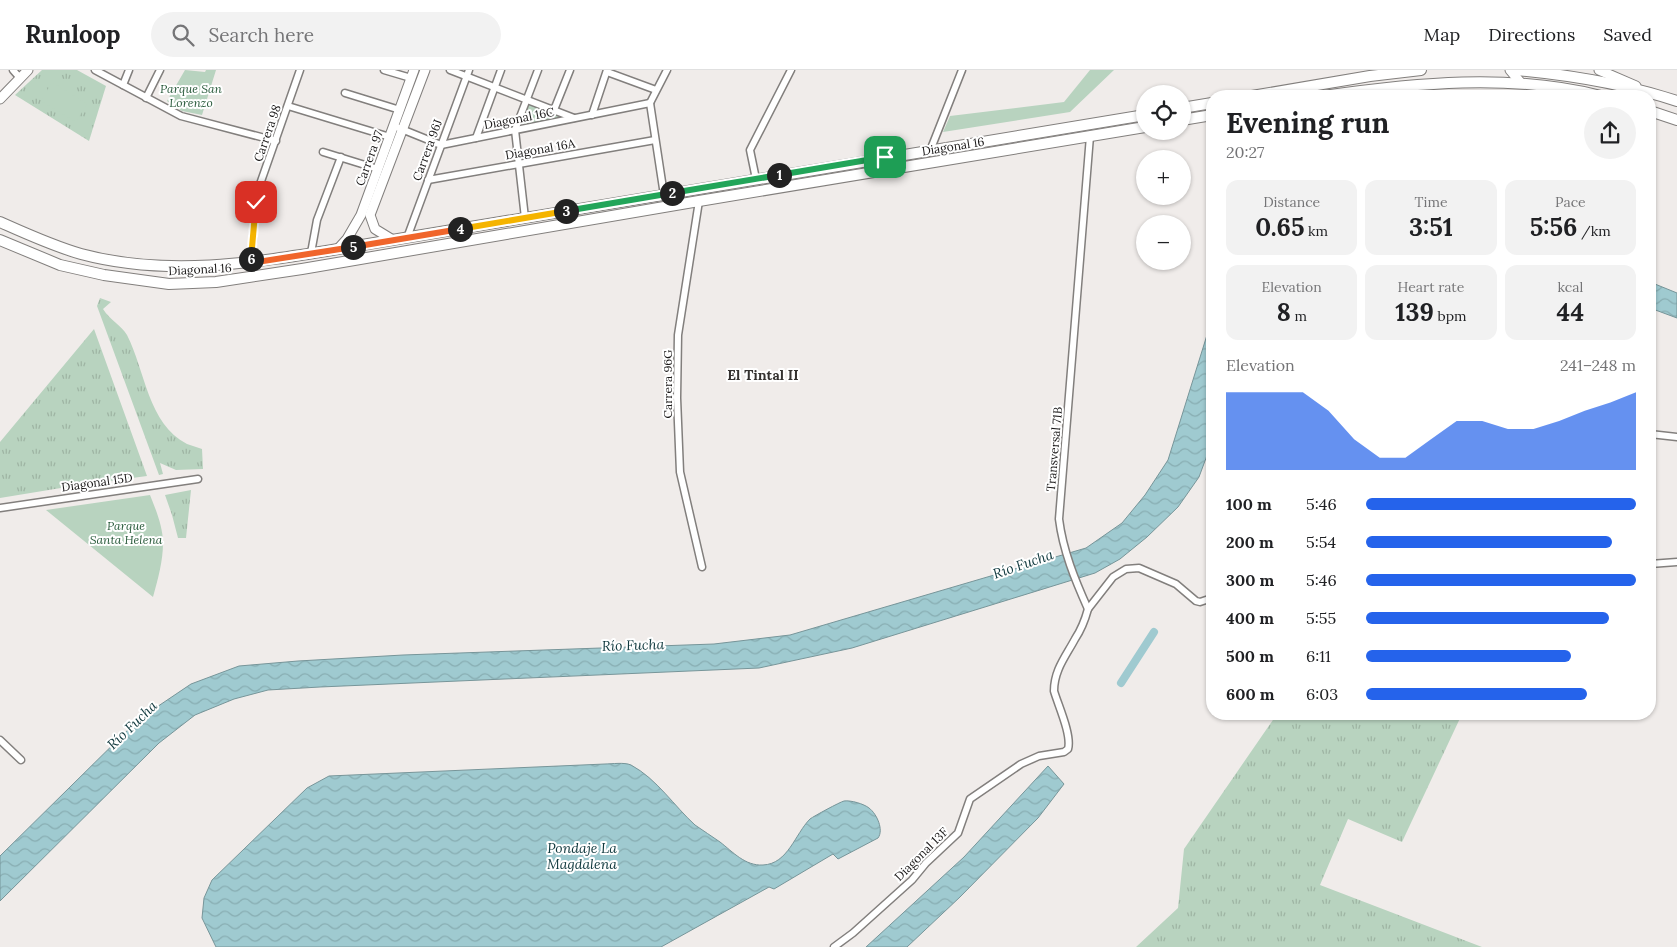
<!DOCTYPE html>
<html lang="en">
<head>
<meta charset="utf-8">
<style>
	:root { --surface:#fff; --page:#f2f2f2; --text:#202124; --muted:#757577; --line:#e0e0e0; --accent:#2563eb }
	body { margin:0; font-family:Lora,serif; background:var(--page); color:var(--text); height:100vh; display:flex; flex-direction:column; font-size:19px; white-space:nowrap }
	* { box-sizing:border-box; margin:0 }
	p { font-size:16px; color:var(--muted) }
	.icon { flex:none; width:28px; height:28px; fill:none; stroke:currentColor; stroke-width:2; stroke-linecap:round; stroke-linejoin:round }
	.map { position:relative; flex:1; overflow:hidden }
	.drawer { position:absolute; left:1206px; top:20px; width:450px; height:630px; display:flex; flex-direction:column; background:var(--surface); border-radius:20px; box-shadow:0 1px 4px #0004 }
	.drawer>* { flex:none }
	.buttons { position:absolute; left:1136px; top:15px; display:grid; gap:10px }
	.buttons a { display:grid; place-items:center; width:55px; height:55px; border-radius:50%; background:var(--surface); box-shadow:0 1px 4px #0004; font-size:25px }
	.pin { position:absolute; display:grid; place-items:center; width:42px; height:42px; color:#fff; margin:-21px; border-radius:10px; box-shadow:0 2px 8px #0006 }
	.km { position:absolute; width:25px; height:25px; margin:-12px; border-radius:50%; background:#222; color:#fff; font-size:14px; line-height:25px; text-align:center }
	.round { display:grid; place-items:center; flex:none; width:52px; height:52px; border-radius:26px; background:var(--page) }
	.headline { display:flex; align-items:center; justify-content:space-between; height:85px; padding:0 20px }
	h1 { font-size:28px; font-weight:800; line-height:38px }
	.stats { display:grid; grid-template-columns:repeat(3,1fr); gap:8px; height:85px; padding:5px 20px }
	.stats div { display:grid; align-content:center; border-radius:12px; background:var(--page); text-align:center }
	.stats b { font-size:25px; font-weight:800 }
	.stats small { font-size:14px; font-weight:400 }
	.stats p { font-size:14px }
	.chart { height:140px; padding:10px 20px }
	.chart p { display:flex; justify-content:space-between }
	.chart svg { width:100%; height:90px; margin-top:5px; fill:var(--accent); opacity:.7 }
	ul { padding:0 20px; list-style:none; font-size:16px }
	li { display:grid; grid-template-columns:80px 60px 1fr; align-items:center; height:38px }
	li i { height:12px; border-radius:6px; background:var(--accent) }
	header { display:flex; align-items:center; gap:30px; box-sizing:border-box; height:70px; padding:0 25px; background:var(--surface); border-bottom:1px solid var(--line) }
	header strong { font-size:24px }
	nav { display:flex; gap:28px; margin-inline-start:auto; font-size:18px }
	.search { width:350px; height:45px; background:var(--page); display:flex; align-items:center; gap:12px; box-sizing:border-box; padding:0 18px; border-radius:28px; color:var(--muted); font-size:19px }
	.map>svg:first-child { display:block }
	.grass { fill:url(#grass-tufts) }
	.park { fill:#b8d3bf }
	.water { fill:url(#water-waves); stroke:#779599 }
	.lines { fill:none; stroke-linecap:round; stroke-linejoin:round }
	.canal { stroke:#9fcad0; stroke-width:8 }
	.street-casing { stroke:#827f7d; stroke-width:9 }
	.secondary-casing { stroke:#827f7d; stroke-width:11 }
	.primary-casing { stroke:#827f7d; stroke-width:12 }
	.street { stroke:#fff; stroke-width:6 }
	.secondary { stroke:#fff; stroke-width:9 }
	.primary { stroke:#fff; stroke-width:10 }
	.split-1-casing { stroke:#fff; stroke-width:10 }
	.split-2-casing { stroke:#fff; stroke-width:10 }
	.split-3-casing { stroke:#fff; stroke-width:10 }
	.split-4-casing { stroke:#fff; stroke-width:10 }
	.split-5-casing { stroke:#fff; stroke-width:10 }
	.split-6-casing { stroke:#fff; stroke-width:10 }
	.split-7-casing { stroke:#fff; stroke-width:10 }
	.split-1 { stroke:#22a559; stroke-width:6 }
	.split-2 { stroke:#22a559; stroke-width:6 }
	.split-3 { stroke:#22a559; stroke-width:6 }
	.split-4 { stroke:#f5b400; stroke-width:6 }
	.split-5 { stroke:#f0652b; stroke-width:6 }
	.split-6 { stroke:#f0652b; stroke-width:6 }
	.split-7 { stroke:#f5b400; stroke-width:6 }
	.labels { text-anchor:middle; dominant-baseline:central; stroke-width:4; stroke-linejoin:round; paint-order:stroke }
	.park-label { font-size:12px; font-style:italic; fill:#2a5b3c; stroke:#fff }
	.street-label { font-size:12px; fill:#1a1818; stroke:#fff }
	.neighbourhood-label { font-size:14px; font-weight:bold; fill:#34312f; stroke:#fff }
	.water-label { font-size:14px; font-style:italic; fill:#0f383d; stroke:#fff }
</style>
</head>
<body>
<header>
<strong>Runloop</strong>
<div class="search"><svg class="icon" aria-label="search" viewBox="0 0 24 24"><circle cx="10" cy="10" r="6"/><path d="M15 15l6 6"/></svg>Search here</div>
<nav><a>Map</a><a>Directions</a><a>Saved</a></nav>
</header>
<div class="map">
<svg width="1677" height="877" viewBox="0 0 1677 877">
	<defs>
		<pattern id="grass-tufts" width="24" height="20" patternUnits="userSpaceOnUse" patternTransform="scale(1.25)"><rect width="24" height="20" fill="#b8d3bf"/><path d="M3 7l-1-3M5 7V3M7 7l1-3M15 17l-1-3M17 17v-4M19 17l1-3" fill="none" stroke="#9eb4a3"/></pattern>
		<pattern id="water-waves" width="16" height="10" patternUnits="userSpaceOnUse" patternTransform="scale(1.25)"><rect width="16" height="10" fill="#9fcad0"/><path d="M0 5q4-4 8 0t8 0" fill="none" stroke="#88adb2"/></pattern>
	</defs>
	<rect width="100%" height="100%" fill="#f0ecea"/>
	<g class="grass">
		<path d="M42,0H77L106,16L89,71L15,25Z"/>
		<path d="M100,228L111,232L103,239C110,250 122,256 127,265C145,300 148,354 187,374C192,376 197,377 202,379L203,399L176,400L160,393L163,404L159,405L97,236Z"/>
		<path d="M94,259L147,406L73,416L0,428V372Z"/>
		<path d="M191,420L186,468H178L172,445L165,425Z"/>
		<path d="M1277,644H1462L1402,772L1348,749L1320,815L1482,877H1136L1178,838L1184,779Z"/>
	</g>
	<g class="park">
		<path d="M185,0L205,2L206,0H216L202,45L182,41L167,31Z"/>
		<path d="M1090,0H1114L1070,42L943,62L950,46L1064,32Z"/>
		<path d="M52,12L87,34L76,52L41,31Z"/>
		<path d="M530,32L566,47L520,56Z"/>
		<path d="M150,425C156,440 163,457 163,473C163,491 158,509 153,527L46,440Z"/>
	</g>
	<g class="water">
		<path d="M1650,212L1677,223V248L1650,238Z"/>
		<path d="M1212,249V372L1199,407L1178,437L1147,467L1120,489L1095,503L852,578L759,598L320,617L268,620L234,629L195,645L159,673L0,831V786L139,649L191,614L239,596L298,591L403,585L714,574L790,565L1086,478L1122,453L1145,425L1168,390Z"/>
		<path d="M605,694C612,694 624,692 631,695C657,709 674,736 695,755C703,761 712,766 720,772C733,782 745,796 763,795C788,794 795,764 810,749C814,746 840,732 844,731C851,730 864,734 869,738C877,744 884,760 878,768L838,789L833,784L774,819L769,817L661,877H216L202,848L204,828L212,810L307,718L329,706Z"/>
		<path d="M1048,696L1064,714L1038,748L960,827L907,877H866L964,787Z"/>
	</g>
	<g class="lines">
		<path class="canal" d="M1121,613L1154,562"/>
		<g class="street-casing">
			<g id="street">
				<path d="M13,0L20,8"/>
				<path d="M95,0L181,46L276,71"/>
				<path d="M384,0L411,8"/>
				<path d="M450,0L574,48"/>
				<path d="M607,2L656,20"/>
				<path d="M123,15L129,0"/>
				<path d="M345,23L400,40"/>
				<path d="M146,28L160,0"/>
				<path d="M650,33L664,125"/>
				<path d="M650,33L667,0"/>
				<path d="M288,36L390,67"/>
				<path d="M554,40L570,0"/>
				<path d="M592,45L607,0"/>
				<path d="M394,56L441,75L650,33"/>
				<path d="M476,68L501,0"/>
				<path d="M930,81L962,0"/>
				<path d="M323,82L378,99"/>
				<path d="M756,109L750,80L791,0"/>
				<path d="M428,110L655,70"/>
				<path d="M699,131L678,265L677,328L680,402L702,497"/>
				<path d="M525,148L515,60L538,0"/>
				<path d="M407,168L469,0"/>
				<path d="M311,183L317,150L341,87"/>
				<path d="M251,193L255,141L259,117L300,0"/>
				<path d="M1650,364L1677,367"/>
				<path d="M0,438L198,409"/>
				<path d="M1650,494L1677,492"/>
				<path d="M1088,539L1113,507L1126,499L1139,498L1176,514L1196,531L1200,532L1212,528"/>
				<path d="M0,670L21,690"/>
				<path d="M834,877L853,863L912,810L926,793L958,763L970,729L1021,694L1039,686L1064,682L1068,679C1072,665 1058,635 1054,621C1054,600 1066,586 1075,569C1081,560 1085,550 1088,539C1075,510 1063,481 1059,449L1090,66"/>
			</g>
		</g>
		<g class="secondary-casing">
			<g id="secondary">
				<path d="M1510,0L1521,13"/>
				<path d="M1599,0L1636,16"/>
				<path d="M0,29L28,0"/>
				<path d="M393,170L375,159L370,145L425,0"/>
				<path d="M338,179L347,169L361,145L414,0"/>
			</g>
		</g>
		<g class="primary-casing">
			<g id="primary">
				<path d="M1516,0C1571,5 1625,14 1677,31"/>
				<path d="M1252,26L1370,6L1421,0"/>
				<path d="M1323,26C1415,13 1510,3 1601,26"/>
				<path d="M1182,38L1212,33"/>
				<path d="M1650,41L1677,50"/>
				<path d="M1182,50L1212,45"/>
				<path d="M0,152C27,164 53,176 81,184C167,207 253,193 338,179L1145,45"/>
				<path d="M0,170L60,195L104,205L169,214L216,212L302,199L699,131L1145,57"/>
			</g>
		</g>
		<use href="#street" class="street"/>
		<use href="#secondary" class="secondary"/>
		<use href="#primary" class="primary"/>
	</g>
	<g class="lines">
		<g class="split-1-casing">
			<path id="split-1" d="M779,105L885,87"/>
		</g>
		<g class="split-2-casing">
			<path id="split-2" d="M672,123L779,105"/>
		</g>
		<g class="split-3-casing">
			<path id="split-3" d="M566,141L672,123"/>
		</g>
		<g class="split-4-casing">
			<path id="split-4" d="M460,159L566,141"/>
		</g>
		<g class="split-5-casing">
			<path id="split-5" d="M353,177L460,159"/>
		</g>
		<g class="split-6-casing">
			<path id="split-6" d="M251,189V193L353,177"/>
		</g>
		<g class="split-7-casing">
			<path id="split-7" d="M251,189L256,132"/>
		</g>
		<use href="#split-1" class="split-1"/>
		<use href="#split-2" class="split-2"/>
		<use href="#split-3" class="split-3"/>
		<use href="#split-4" class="split-4"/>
		<use href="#split-5" class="split-5"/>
		<use href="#split-6" class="split-6"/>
		<use href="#split-7" class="split-7"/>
	</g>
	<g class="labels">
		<g class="park-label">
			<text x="191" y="18">Parque San<tspan x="191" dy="14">Lorenzo</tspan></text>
			<text x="126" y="455">Parque<tspan x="126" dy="14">Santa Helena</tspan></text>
		</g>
		<g class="street-label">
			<text transform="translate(519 48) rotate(-11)">Diagonal 16C</text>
			<text transform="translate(267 63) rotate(-71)">Carrera 98</text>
			<text transform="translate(953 76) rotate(-9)">Diagonal 16</text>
			<text transform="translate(540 79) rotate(-10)">Diagonal 16A</text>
			<text transform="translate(427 80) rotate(-70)">Carrera 96J</text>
			<text transform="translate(369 88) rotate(-70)">Carrera 97</text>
			<text transform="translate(200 199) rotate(-3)">Diagonal 16</text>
			<text transform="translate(667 314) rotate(-90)">Carrera 96G</text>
			<text transform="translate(1054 379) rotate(-85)">Transversal 71B</text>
			<text transform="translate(97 412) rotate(-8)">Diagonal 15D</text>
			<text transform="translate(921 784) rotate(-45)">Diagonal 13F</text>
		</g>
		<g class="neighbourhood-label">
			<text x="763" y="305">El Tintal II</text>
		</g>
		<g class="water-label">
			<text transform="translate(1023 494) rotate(-19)">Río Fucha</text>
			<text transform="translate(633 575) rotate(-2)">Río Fucha</text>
			<text transform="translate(132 655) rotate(-44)">Río Fucha</text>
			<text x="582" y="778">Pondaje La<tspan x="582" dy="16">Magdalena</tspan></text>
		</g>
	</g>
</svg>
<div class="buttons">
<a><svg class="icon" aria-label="locate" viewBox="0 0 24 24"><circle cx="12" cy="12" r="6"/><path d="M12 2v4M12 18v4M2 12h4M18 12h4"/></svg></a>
<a>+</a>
<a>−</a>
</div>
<div class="pin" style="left:885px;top:87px;background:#1e9e55"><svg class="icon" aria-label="arrive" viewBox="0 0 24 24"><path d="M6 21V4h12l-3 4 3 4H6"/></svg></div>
<div class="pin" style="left:256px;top:132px;background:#d93025"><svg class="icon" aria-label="check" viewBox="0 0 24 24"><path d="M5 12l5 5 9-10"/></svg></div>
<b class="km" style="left:779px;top:105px">1</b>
<b class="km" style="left:672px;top:123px">2</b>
<b class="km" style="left:566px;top:141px">3</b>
<b class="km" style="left:460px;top:159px">4</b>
<b class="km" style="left:353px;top:177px">5</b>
<b class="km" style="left:251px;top:189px">6</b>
<section class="drawer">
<div class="headline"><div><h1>Evening run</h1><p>20:27</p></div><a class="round"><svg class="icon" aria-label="share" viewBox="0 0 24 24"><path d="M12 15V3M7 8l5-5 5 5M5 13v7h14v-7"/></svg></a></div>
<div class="stats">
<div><p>Distance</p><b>0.65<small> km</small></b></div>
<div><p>Time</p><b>3:51</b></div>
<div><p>Pace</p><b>5:56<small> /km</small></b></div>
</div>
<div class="stats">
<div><p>Elevation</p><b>8<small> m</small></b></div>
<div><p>Heart rate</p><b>139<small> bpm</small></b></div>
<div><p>kcal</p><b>44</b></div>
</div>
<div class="chart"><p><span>Elevation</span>241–248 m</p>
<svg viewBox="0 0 160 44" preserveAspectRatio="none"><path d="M0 44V6L10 6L20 6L30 6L40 15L50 29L60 38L70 38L80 29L90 20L100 20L110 24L120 24L130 20L140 15L150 11L160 6V44z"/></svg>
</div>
<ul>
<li><b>100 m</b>5:46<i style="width:100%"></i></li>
<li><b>200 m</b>5:54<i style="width:91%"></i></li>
<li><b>300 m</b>5:46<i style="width:100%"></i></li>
<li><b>400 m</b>5:55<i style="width:90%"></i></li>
<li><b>500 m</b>6:11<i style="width:76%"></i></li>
<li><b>600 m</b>6:03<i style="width:82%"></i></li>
</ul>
</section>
</div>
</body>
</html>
